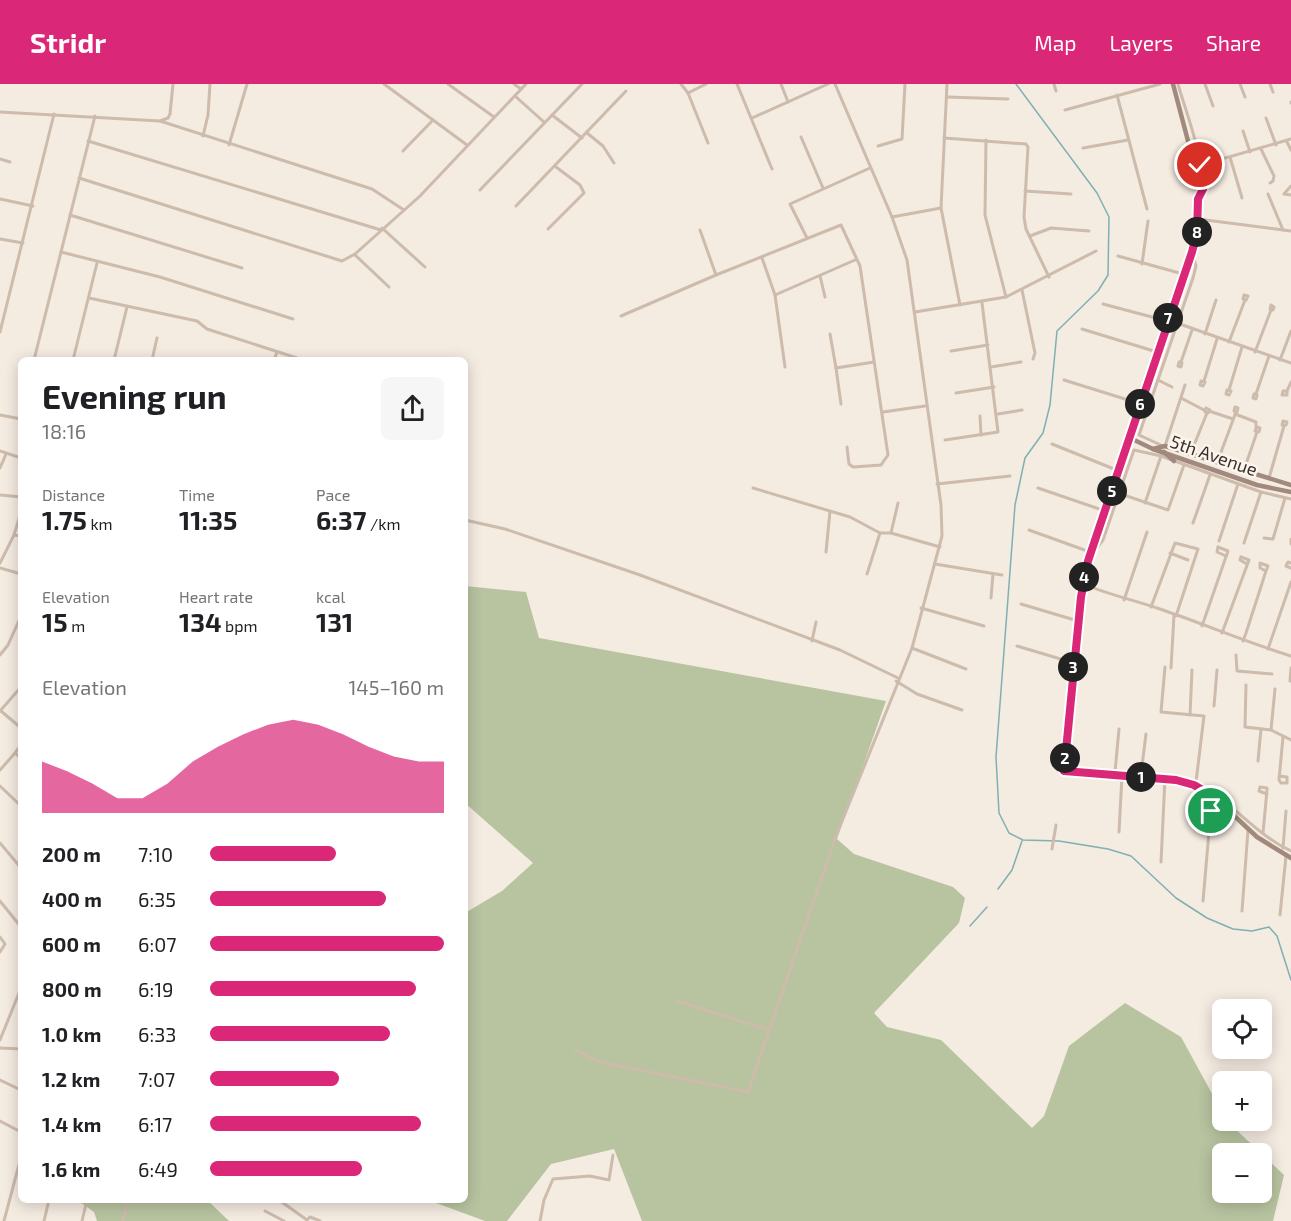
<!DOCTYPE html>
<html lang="en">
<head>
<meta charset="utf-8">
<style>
	:root { --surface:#fff; --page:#f6f6f6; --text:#202124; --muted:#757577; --accent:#db2777 }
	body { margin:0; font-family:"Exo 2",sans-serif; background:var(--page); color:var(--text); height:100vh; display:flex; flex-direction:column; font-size:22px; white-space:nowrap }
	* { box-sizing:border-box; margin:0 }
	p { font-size:20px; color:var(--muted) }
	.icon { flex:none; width:33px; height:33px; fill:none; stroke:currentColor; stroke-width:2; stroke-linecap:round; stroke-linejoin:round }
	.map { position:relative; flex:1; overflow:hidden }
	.details { position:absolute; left:18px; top:273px; width:450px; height:846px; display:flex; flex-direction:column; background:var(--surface); border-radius:9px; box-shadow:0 3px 15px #0003 }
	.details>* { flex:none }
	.tools { position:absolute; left:1212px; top:915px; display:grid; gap:12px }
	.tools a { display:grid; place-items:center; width:60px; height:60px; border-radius:9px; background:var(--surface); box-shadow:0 3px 15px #0003; font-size:30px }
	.pin { position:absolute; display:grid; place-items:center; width:51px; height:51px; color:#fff; margin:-26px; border:3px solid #fff; border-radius:50%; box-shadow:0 2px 6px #0007 }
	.km { position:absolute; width:30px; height:30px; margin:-15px; border-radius:50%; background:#222; color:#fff; font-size:16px; line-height:30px; text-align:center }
	.round { display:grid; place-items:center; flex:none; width:63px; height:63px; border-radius:9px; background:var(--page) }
	.summary { display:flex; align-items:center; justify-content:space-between; height:102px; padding:0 24px }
	h1 { font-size:33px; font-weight:700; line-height:45px }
	.figures { display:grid; grid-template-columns:repeat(3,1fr); gap:9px; height:102px; padding:6px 24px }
	.figures div { display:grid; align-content:center }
	.figures b { font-size:26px; font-weight:700 }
	.figures small { font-size:16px; font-weight:400 }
	.figures p { font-size:16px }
	.chart { height:168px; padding:12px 24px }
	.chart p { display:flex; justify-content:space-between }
	.chart svg { width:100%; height:108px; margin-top:6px; fill:var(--accent); opacity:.7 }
	ul { padding:0 24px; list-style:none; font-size:20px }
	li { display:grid; grid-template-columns:96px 72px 1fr; align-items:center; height:45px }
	li i { height:15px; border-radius:8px; background:var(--accent) }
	header { display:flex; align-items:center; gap:36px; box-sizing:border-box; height:84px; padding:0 30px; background:var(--accent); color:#fff }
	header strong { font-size:28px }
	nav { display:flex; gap:33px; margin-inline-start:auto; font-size:21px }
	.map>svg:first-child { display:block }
	.green { fill:#b8c4a0; fill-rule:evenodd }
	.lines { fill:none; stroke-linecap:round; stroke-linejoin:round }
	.stream { stroke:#7fb0b2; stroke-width:1.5 }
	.street { stroke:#cdbbac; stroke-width:3 }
	.secondary { stroke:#a18a7d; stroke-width:4.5 }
	.route-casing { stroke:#fff; stroke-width:12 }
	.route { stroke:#db2777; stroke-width:8 }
	.labels { text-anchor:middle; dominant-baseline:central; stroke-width:5; stroke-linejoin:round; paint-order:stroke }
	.street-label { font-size:18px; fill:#3b302b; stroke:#fbf5ee }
</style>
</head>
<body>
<header>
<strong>Stridr</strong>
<nav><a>Map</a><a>Layers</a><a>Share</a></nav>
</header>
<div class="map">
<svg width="1291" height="1137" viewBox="0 0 1291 1137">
	<rect width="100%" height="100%" fill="#f4ebe1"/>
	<g class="green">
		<path d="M465,502L526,508L539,554L886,617L837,755L854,770L953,803L965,814L959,839L874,929L887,943L941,956L1032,1044L1044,1032L1069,962L1125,919L1181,953L1222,1028V1036L1227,1037L1284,1091L1273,1137H642L614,1065L551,1080L507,1137H485L428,1116H465V829L502,807L533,779L465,719ZM1222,1070H1262V1108H1222Z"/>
		<path d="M77,1116H207L229,1137H97L94,1128Z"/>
	</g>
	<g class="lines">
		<g class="stream">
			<path d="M1016,0L1097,109L1109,133L1108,191L1098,207L1057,247L1050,321L1043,349L1025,374L1015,421L996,673L999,729L1009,749L1023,756L1059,757L1108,765L1131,772L1176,814L1207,834L1233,845L1252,847L1269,843L1277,852L1291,896"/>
			<path d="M998,805L1012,786L1022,757"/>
			<path d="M970,842L987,823"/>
		</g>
		<g class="street">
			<path d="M384,0L467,61"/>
			<path d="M448,0L494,33"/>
			<path d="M514,0L521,5"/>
			<path d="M681,0L688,9L706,0"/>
			<path d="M737,0L772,85"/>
			<path d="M781,0L788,18"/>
			<path d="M947,0L941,124L960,221"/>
			<path d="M1054,0L1056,7"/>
			<path d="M1178,0C1185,26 1211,91 1199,113"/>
			<path d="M1205,0L1213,22"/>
			<path d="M1240,0L1245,13"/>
			<path d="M1270,0L1273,8"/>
			<path d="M688,9L708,59"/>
			<path d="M1117,11L1147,125"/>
			<path d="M515,12L544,38"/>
			<path d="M947,13L1008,15"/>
			<path d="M1291,18V19"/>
			<path d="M1065,26L1160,0"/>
			<path d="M0,28L160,37L168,34L170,30L173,0"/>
			<path d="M552,31L582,54"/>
			<path d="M752,34L828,0"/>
			<path d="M1266,34L1276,61"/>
			<path d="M160,37L372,105L404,126"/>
			<path d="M1243,47L1250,68"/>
			<path d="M587,49L603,62L614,79"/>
			<path d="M203,52L208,31L210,0"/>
			<path d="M801,53L823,104"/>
			<path d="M944,54L1026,60L1028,63L1024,133L1026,145L1049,193"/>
			<path d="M986,56L985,131L1006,213"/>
			<path d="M88,57L381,146"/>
			<path d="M1287,58L1291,66"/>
			<path d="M229,61L247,0"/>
			<path d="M878,62L902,55L905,0"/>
			<path d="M1083,64L1128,56"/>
			<path d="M1261,65L1274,92L1273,97L1270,99"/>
			<path d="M403,67L433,36"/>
			<path d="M1230,73L1242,114"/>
			<path d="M0,75L10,78"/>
			<path d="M1201,81L1291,55"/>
			<path d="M79,94L342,177L355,170L420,112L526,0"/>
			<path d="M1291,102L1284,110L1291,111"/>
			<path d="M480,106L582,0"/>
			<path d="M1025,107L1071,110"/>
			<path d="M1268,110L1283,146"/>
			<path d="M0,115L33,122"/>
			<path d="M516,122L626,7"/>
			<path d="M70,131L242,184"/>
			<path d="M892,133L941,124"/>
			<path d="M1198,135L1291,147"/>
			<path d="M382,144L425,183"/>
			<path d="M548,145L584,109L580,101L556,83"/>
			<path d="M700,146L716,191L841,141L860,182L888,371L881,381L853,383L849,380L847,363"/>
			<path d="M1030,152L1051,144L1089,147"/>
			<path d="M807,154L790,120L870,84"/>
			<path d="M0,155L23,159"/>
			<path d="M61,168L160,193L293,235"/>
			<path d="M355,171L389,203"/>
			<path d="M1118,172L1183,190"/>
			<path d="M762,174L775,211"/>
			<path d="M1142,180L1148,137"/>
			<path d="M820,192L825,213"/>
			<path d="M1022,206L1035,269L1033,275"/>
			<path d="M1244,211L1248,212L1246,216L1243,215Z"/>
			<path d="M89,214L197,237L207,245L297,274"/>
			<path d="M1103,220L1167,237"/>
			<path d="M1271,221L1274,223L1273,226L1270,225Z"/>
			<path d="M915,228L1006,213L1096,167"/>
			<path d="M621,232L716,191"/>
			<path d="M1177,239L1291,279"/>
			<path d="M1082,245L1157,268"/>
			<path d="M0,248L54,30"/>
			<path d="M830,250L836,284L874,278"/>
			<path d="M1205,250L1216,216"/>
			<path d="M1229,258L1245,216"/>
			<path d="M951,267L988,261"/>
			<path d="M1255,268L1271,226"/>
			<path d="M34,276L95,32"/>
			<path d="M73,276L97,179"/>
			<path d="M114,276L127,223"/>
			<path d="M152,276L157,254"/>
			<path d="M274,276L277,268"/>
			<path d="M1280,276L1291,247"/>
			<path d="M1179,278L1182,279L1181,283L1178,282Z"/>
			<path d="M1181,278L1192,246"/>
			<path d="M785,283L775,211L855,176"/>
			<path d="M991,283L1021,278"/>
			<path d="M836,284L841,320"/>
			<path d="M1064,296L1141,320L1150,315"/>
			<path d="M1158,296L1172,303"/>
			<path d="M1201,297L1205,298L1203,302L1200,301Z"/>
			<path d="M1204,297L1217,255"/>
			<path d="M1227,306L1231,307L1229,311L1226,310Z"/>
			<path d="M1229,306L1242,263"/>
			<path d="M1283,307H1287V311H1282Z"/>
			<path d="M1287,307L1291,298"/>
			<path d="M956,309L994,303"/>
			<path d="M1254,310L1257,311L1256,315L1253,314Z"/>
			<path d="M1256,310L1269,272"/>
			<path d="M1181,314L1204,326"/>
			<path d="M1235,323L1238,324L1237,328L1234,327Z"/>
			<path d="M1206,324L1210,326L1208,329L1205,328Z"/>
			<path d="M1209,327L1233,335"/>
			<path d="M883,328L925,322"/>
			<path d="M998,330L1022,326"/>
			<path d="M1235,330L1256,338V343"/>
			<path d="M0,331L21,335"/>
			<path d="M980,332L981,351"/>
			<path d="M1283,337L1287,338L1286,341H1282Z"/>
			<path d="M1257,343L1260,344L1259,348L1255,347Z"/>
			<path d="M945,356L998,348L982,219"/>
			<path d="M1052,360L1119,387"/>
			<path d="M1163,362L1139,351L1193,194L1196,182L1192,168"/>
			<path d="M1165,362L1185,301"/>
			<path d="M0,367L21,374"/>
			<path d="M1190,371L1207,329"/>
			<path d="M1217,379L1236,328"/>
			<path d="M0,384L6,370"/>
			<path d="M1244,386L1257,348"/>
			<path d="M1269,394L1284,342"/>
			<path d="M937,400L1010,392"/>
			<path d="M753,404L850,433L880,449H891L940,463"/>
			<path d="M1038,404L1105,427"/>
			<path d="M1112,407L1168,426L1184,381"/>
			<path d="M0,411L21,413"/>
			<path d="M1145,419L1161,372"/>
			<path d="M21,428L14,451L21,452"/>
			<path d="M465,436L505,445L640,491L840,566L898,594"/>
			<path d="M1193,439L1210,391"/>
			<path d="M1029,446L1090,468"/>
			<path d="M891,449L898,419"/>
			<path d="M1264,454L1273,455L1285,414"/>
			<path d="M1291,455V460"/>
			<path d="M1219,457L1238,400"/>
			<path d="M1244,459L1261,408"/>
			<path d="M1218,463L1217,468L1226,472"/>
			<path d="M826,468L830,427"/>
			<path d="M1170,469L1188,476"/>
			<path d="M1090,473L1103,456L1134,366L1161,372L1261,408L1291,415"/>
			<path d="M1241,473L1240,476L1247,480"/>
			<path d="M0,479L14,451"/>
			<path d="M1291,479L1288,478L1286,482L1291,484"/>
			<path d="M935,480L1002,491"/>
			<path d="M0,484L21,490"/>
			<path d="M867,490L880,449"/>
			<path d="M1084,500C1109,511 1134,516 1160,525C1204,540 1246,558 1291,572"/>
			<path d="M991,514L993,490"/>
			<path d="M1124,516L1147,448"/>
			<path d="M1021,520L1078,537"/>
			<path d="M1151,523L1175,459L1198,465L1176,532"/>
			<path d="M921,524L984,542"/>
			<path d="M1202,542L1228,467L1218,463"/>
			<path d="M1222,549L1249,476L1241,473"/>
			<path d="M812,557L816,538"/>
			<path d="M1243,557L1246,549L1266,487L1268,482L1260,479V484L1266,487"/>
			<path d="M1017,562L1074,579"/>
			<path d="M912,564L966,585"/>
			<path d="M1268,565L1291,498"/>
			<path d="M0,571L8,561L21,532"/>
			<path d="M1236,571L1237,587L1272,590"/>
			<path d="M1165,583L1161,628L1204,632L1196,698"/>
			<path d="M1171,584L1174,531"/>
			<path d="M896,597L917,610L962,626"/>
			<path d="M1290,597L1291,584"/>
			<path d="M1246,601L1245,643L1271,646L1291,656"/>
			<path d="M1214,622L1217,586"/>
			<path d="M0,627L21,603"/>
			<path d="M1,627L21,644"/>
			<path d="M1190,631L1192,586"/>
			<path d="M1271,646L1275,605"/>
			<path d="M21,661L15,669L21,674"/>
			<path d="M1258,677L1261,645"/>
			<path d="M0,686L15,669"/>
			<path d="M1093,687L1155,691"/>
			<path d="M1115,688L1119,645"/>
			<path d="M1141,690L1146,650"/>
			<path d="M1279,692L1287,693V699H1281L1279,696L1283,653"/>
			<path d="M1167,693C1223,699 1244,745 1291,767"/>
			<path d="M0,702L21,722"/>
			<path d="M1119,748L1122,691"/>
			<path d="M1263,749L1267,706V704L1260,703L1259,707L1267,710"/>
			<path d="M0,759L21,784"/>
			<path d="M1283,764L1286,727"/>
			<path d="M1052,765L1056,741"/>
			<path d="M1161,778L1165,694"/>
			<path d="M0,817L21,843"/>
			<path d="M1203,817L1210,736L1214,713"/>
			<path d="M1242,827L1248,746"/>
			<path d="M1280,831L1286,772"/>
			<path d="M0,853L5,860L0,868"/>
			<path d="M677,917L769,946"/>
			<path d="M0,956L21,904"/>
			<path d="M0,964L21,965"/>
			<path d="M575,966L600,978L748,1008L836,752L912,564L942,452L941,421L907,176L892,133L835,0"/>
			<path d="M0,996L21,1006"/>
			<path d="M0,1037L21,1048"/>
			<path d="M279,1116L307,1136L310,1133L320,1137"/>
			<path d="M265,1127L284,1137"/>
			<path d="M4,1137L21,1073"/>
			<path d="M44,1137L49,1116"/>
			<path d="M82,1137L87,1116"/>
			<path d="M123,1137L128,1116"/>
			<path d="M540,1137L544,1116L553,1095L590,1092L609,1096L613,1071"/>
		</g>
		<g class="secondary">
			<path d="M1173,0L1198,95L1197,149L1088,477L1081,513L1063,687L1165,694L1194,701L1214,713L1257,753L1291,774"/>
			<path d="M1130,354L1153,365L1257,401L1291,408"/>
			<path d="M1153,365L1165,362L1291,401"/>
			<path d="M1164,368L1174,377"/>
		</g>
	</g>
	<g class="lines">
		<g class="route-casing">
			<path id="route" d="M1200,81L1203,105L1198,115L1197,149L1192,168L1088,477L1081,513L1064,687L1176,696L1194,701L1214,713L1211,727"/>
		</g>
		<use href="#route" class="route"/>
	</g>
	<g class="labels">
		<g class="street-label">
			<text transform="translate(1214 371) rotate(19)">5th Avenue</text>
		</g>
	</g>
</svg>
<div class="tools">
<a><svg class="icon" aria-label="locate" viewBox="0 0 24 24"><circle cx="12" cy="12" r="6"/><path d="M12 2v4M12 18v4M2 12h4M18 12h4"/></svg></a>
<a>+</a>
<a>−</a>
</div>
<div class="pin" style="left:1211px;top:727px;background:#1e9e55"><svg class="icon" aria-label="arrive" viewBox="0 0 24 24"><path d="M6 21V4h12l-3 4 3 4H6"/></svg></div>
<div class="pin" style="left:1200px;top:81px;background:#d93025"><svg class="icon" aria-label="check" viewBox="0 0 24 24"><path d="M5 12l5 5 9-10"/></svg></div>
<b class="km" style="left:1141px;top:693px">1</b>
<b class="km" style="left:1065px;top:674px">2</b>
<b class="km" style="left:1073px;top:583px">3</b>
<b class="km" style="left:1084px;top:493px">4</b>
<b class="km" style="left:1112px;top:407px">5</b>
<b class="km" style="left:1140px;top:320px">6</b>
<b class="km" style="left:1168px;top:234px">7</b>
<b class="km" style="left:1197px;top:148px">8</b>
<section class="details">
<div class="summary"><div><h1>Evening run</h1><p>18:16</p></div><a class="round"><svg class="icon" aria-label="share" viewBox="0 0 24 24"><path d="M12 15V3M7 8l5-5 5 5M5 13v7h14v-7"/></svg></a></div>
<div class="figures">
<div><p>Distance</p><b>1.75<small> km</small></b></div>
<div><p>Time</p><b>11:35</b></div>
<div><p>Pace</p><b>6:37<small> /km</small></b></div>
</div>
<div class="figures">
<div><p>Elevation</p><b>15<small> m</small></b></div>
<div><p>Heart rate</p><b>134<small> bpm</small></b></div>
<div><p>kcal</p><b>131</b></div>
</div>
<div class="chart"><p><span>Elevation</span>145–160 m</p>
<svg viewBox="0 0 160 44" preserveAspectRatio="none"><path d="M0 44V23L10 27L20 32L30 38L40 38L50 32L60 23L70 17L80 12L90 8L100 6L110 8L120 12L130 17L140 21L150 23L160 23V44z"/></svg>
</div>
<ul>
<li><b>200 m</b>7:10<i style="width:54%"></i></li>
<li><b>400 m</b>6:35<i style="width:75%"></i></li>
<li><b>600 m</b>6:07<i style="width:100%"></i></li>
<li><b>800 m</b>6:19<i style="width:88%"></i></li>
<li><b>1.0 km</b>6:33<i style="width:77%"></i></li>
<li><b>1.2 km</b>7:07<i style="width:55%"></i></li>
<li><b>1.4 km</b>6:17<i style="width:90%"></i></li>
<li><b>1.6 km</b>6:49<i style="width:65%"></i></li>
</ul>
</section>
</div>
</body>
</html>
